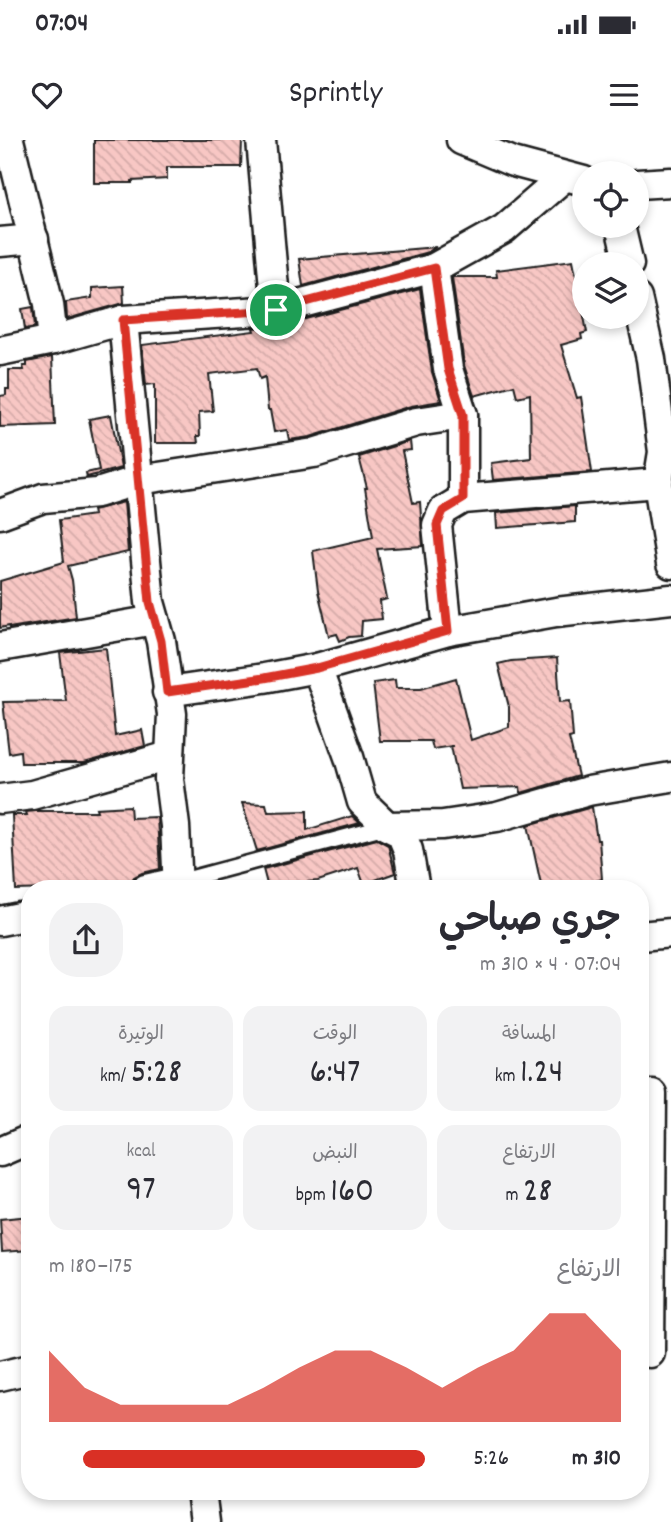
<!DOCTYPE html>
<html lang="ar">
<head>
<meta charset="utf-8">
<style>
	:root { --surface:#fff; --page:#f2f2f3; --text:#2b2b33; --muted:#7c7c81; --accent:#d93025 }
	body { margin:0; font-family:Dekko,"Playpen Sans Arabic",sans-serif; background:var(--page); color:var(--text); direction:rtl; height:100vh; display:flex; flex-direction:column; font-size:26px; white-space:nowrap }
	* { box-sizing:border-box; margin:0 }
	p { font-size:23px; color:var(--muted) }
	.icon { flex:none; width:38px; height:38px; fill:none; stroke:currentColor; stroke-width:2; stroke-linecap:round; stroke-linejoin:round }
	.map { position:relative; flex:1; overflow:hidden; direction:ltr }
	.sheet { position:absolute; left:21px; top:740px; width:628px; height:620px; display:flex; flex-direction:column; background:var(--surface); border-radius:28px; box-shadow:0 4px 10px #0003; direction:rtl }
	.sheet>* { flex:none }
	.tools { position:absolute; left:572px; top:21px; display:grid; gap:14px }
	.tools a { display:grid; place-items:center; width:77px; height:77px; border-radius:50%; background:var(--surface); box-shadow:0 4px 10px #0003; font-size:35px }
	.pin { position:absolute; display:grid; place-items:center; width:60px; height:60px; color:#fff; margin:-30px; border:4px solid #fff; border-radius:50%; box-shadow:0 2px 7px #0007 }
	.round { display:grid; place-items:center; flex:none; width:74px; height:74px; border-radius:28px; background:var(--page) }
	.head { display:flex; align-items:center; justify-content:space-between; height:119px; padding:0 28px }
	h1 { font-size:38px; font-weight:600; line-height:52px }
	.metrics { display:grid; grid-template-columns:repeat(3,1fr); gap:10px; height:119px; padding:7px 28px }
	.metrics div { display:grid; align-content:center; border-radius:18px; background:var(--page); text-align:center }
	.metrics b { font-size:35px; font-weight:600 }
	.metrics small { font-size:19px; font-weight:400 }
	.metrics p { font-size:19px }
	.chart { height:196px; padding:14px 28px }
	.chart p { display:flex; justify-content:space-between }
	.chart svg { width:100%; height:126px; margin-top:7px; fill:var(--accent); opacity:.7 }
	ul { padding:0 28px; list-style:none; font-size:23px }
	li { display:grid; grid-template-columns:112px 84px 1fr; align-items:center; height:52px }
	li i { height:18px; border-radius:9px; background:var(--accent) }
	.status { display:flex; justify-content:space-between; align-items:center; height:49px; padding:0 35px; background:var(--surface); direction:ltr }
	.status svg { height:19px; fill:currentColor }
	header { display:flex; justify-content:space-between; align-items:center; height:91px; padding:0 28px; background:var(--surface); font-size:32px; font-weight:600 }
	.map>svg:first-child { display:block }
	.building { fill:url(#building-back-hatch); stroke:#1c1c1c; stroke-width:2 }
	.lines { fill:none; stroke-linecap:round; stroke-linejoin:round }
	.service-casing { stroke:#1c1c1c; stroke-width:19 }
	.minor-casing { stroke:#1c1c1c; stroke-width:33 }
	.service { stroke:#fff; stroke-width:14 }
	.minor { stroke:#fff; stroke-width:28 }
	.route-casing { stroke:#fff; stroke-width:14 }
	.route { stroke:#d93025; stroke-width:9 }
</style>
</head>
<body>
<div class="status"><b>07:04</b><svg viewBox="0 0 49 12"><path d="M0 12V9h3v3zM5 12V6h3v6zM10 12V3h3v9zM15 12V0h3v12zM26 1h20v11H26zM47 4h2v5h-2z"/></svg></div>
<header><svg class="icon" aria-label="menu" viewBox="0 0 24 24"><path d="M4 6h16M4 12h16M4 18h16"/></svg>Sprintly<svg class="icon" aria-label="heart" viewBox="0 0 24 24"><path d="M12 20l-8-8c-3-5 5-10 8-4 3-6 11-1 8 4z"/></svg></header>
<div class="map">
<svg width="671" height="1382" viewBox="0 0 671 1382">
	<defs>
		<pattern id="building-back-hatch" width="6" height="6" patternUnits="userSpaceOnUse" patternTransform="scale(1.75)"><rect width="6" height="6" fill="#f8c7c4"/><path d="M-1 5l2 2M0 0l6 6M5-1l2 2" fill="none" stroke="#d4aaa8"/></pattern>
	</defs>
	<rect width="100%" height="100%" fill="#fff"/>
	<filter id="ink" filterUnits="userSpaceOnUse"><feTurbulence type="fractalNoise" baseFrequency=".0143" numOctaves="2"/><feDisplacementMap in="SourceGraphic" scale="14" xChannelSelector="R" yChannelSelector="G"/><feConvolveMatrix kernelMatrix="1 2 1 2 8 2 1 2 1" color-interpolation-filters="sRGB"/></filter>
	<g filter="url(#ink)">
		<g class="building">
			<path d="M94,0H242L241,27H167V39L132,41V43H94Z"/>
			<path d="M436,107L428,112L303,146L299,119Z"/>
			<path d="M573,120L587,192L581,194L582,199L561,205L577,258L581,257L592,332L493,340L491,323L531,318L530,254L517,257L514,245L474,256L464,225L452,137H497L496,130Z"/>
			<path d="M123,146L124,163L67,179L66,162L92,158V148Z"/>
			<path d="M420,149L432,232L441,261L411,266L310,297L289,300L287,290L274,292L270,270H268L265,237L260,239L257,228L209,234L213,271L199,272L200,296H197L198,303H155V244L146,245L142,205L254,191L253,188L280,186Z"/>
			<path d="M33,167L35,187L25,189L22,169Z"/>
			<path d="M52,217L55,285L0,287V256L6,255V249H9V230H24L23,226H27V222Z"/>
			<path d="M111,275L121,328L87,337L86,333L99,330L89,279Z"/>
			<path d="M410,301L411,310L402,311L413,363L420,362L423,406L377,409L387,459L380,461L382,479L362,481L361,496L349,497L340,501L337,494L329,496L318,451L313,411L373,397L365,348H367L359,317Z"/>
			<path d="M124,362L128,412L68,426L72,440L76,477L9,488V486L0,488V441L64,422L59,380L94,375L93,370Z"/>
			<path d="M575,366V382L497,388L496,373Z"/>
			<path d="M106,508L115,596L142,590L145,606L84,623H21L20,611L9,613L3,562L66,561L60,513Z"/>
			<path d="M557,518L560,562L570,561L573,597L569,598L578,636L521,653L520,647L460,649L451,606H453L433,609L431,601H380L373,543L395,540L396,548H421L456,538L471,600L509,587V567L498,524L511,521Z"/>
			<path d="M242,663L266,664L268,672L307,671V690L352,676L360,683L257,711Z"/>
			<path d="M130,666L131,678L157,677L160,729L142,733L134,737L130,743L118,747L16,750L12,675H27L26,672L36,671H97L96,668Z"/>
			<path d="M592,667L597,700H599L602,739L569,749H542L528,685Z"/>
			<path d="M377,699L388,705L395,733L364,744L358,728L318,741L285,744L268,748L263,729Z"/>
			<path d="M30,1076V1110L2,1112L0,1079Z"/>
		</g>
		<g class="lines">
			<g class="service-casing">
				<path id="service" d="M177,742L387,686"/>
			</g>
			<g class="minor-casing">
				<g id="minor">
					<path d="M9,0L49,164L53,200"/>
					<path d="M261,0L276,170"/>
					<path d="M461,0L513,22L584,41"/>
					<path d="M637,44L671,42"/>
					<path d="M620,86L629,124"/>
					<path d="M0,102L34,99"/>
					<path d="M434,128L448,229L463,275V359"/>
					<path d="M637,158L651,219L663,312L658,343L671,424"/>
					<path d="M123,180L150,462L161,501L172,574L169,639L175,686L178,749"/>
					<path d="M0,211L53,200L123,180L276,170L434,128L504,89L564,37"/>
					<path d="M0,374L43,358L97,353L139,340L314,313L416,282L463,275"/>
					<path d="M448,491L437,385L443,371L463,359L658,343"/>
					<path d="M0,507L155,480"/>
					<path d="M317,528L349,617L362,662L387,686L401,693L408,710L415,749"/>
					<path d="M167,552L264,538L317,528L448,491L556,472L671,459"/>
					<path d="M0,659L32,655L169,616"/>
					<path d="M387,686L443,685L497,677L588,651L671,637"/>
					<path d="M146,749L177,742"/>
					<path d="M0,781L30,775"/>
					<path d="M640,796L671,793"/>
					<path d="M0,1012L30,999"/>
					<path d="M650,1213L652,954"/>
					<path d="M0,1236L30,1229"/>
					<path d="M201,1351L205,1382"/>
				</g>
			</g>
			<use href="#service" class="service"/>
			<use href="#minor" class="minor"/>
		</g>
	</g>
	<g class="lines" filter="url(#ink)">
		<g class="route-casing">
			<path id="route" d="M434,128L448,229L463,275V359L443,371L437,385L448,491L317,528L264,538L167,552L161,501L150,462L123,180L276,170Z"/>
		</g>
		<use href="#route" class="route"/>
	</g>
</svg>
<div class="tools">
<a><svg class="icon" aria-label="locate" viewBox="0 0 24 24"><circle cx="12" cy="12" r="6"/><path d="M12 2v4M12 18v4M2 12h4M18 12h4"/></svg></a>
<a><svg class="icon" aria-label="layers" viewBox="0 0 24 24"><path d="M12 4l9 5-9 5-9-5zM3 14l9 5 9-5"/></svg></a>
</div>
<div class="pin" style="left:276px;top:170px;background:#1e9e55"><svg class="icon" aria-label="arrive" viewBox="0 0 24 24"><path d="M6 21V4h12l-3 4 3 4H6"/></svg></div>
<section class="sheet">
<div class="head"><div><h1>جري صباحي</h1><p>07:04 · 4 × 310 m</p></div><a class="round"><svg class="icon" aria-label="share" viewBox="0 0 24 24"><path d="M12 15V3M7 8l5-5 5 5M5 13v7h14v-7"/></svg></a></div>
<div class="metrics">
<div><p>المسافة</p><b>1.24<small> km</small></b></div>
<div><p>الوقت</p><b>6:47</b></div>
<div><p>الوتيرة</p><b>5:28<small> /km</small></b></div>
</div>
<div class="metrics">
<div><p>الارتفاع</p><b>28<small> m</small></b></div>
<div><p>النبض</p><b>160<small> bpm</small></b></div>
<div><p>kcal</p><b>97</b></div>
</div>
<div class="chart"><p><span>الارتفاع</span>175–180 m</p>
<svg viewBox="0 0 160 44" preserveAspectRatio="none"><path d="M0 44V19L10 32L20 38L30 38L40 38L50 38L60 32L70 25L80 19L90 19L100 25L110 32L120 25L130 19L140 6L150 6L160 19V44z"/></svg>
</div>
<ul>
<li><b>310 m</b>5:26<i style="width:91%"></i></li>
</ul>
</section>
</div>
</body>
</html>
